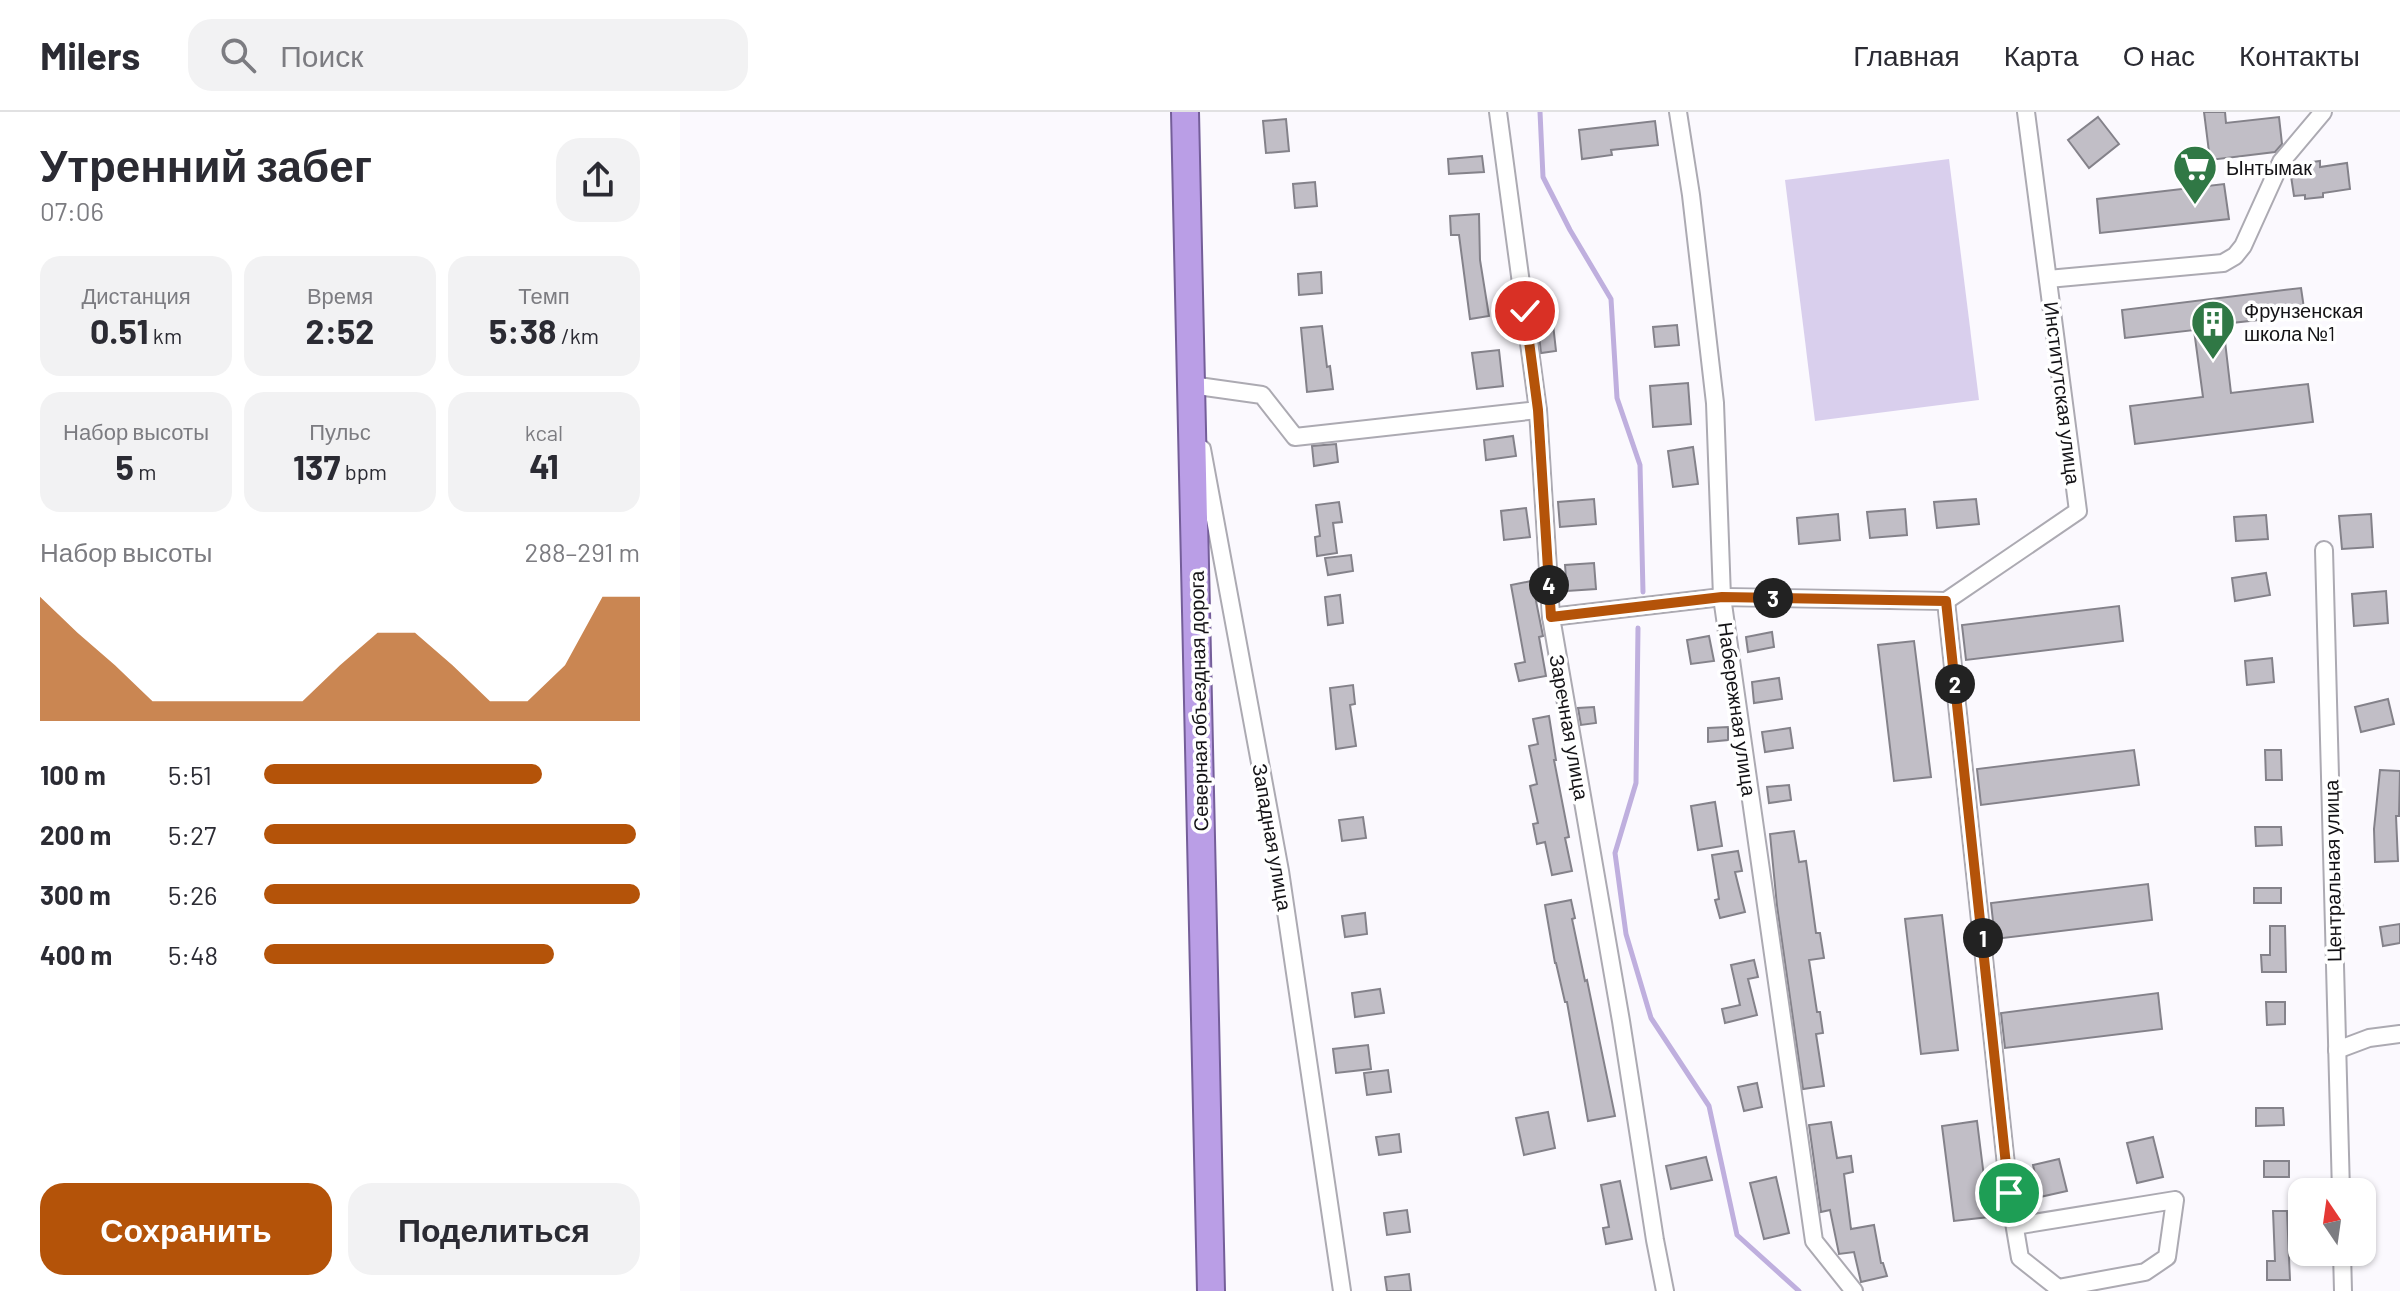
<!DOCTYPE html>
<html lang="ru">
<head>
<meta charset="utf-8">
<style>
	:root { --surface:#fff; --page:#f2f2f3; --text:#2b2b33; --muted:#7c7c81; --line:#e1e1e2; --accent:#b45309 }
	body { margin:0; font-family:Barlow,sans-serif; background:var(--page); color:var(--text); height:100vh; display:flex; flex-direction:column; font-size:30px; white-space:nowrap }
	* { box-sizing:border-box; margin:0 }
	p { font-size:26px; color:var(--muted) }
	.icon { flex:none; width:44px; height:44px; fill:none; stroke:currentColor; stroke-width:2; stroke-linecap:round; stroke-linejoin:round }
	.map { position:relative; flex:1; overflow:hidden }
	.details { display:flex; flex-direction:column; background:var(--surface); width:680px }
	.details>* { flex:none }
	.needle { width:52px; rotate:347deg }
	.tools { position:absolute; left:1608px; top:1066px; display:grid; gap:16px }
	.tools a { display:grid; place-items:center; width:88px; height:88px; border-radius:16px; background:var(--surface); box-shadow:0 2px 6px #0004; font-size:40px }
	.pin { position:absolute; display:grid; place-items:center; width:68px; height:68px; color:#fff; margin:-34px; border:4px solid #fff; border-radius:50%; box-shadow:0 2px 8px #0007 }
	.km { position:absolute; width:40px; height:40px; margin:-20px; border-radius:50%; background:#222; color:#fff; font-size:22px; line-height:40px; text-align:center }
	.round { display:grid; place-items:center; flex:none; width:84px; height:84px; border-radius:24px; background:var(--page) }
	.head { display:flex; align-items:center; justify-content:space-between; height:136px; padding:0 40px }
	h1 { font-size:44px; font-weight:700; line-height:60px }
	.metrics { display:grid; grid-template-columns:repeat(3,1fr); gap:12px; height:136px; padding:8px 40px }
	.metrics div { display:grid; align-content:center; border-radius:20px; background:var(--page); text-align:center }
	.metrics b { font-size:34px; font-weight:700 }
	.metrics small { font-size:22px; font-weight:400 }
	.metrics p { font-size:22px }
	.chart { height:224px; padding:16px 40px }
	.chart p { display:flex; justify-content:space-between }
	.chart svg { width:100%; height:144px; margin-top:8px; fill:var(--accent); opacity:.7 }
	.primary-button { display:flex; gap:16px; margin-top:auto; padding:16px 40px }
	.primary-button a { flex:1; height:92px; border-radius:24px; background:var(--accent); color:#fff; font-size:32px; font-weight:700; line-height:92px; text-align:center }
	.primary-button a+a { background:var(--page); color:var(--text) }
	ul { padding:0 40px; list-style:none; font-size:26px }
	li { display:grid; grid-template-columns:128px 96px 1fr; align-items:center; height:60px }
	li i { height:20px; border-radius:10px; background:var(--accent) }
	header { display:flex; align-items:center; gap:48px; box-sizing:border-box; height:112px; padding:0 40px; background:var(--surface); border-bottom:2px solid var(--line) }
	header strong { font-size:38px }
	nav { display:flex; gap:44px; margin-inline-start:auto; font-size:28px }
	.search { width:560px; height:72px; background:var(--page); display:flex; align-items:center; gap:20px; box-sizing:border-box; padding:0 28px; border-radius:24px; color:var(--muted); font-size:30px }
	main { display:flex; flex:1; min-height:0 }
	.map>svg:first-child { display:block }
	.park { fill:#d9cfed }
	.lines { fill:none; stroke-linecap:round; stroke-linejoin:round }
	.stream { stroke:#bfafde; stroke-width:5 }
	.building { fill:#c1bec6; stroke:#84828a; stroke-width:2 }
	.minor-casing { stroke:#acaab2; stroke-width:20 }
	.trunk-casing { stroke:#745e99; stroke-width:30 }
	.minor { stroke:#fff; stroke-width:16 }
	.trunk { stroke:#ba9ee6; stroke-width:26 }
	.route-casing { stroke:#fff; stroke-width:16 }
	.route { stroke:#b45309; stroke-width:10 }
	.labels { text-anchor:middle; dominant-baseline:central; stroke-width:7; stroke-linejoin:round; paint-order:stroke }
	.poi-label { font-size:20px; fill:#141316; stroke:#fff; text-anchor:start }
	.street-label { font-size:20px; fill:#141316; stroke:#fff }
</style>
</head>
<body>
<header>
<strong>Milers</strong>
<div class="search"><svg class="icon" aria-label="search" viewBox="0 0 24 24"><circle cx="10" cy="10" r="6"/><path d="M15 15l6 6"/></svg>Поиск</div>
<nav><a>Главная</a><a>Карта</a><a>О нас</a><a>Контакты</a></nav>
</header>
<main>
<section class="details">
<div class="head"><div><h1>Утренний забег</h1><p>07:06</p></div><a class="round"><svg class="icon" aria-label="share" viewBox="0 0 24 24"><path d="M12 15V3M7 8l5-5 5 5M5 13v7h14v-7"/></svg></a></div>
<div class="metrics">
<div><p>Дистанция</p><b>0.51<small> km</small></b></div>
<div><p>Время</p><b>2:52</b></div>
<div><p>Темп</p><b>5:38<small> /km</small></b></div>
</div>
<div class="metrics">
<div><p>Набор высоты</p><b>5<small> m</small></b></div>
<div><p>Пульс</p><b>137<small> bpm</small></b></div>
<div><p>kcal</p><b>41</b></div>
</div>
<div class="chart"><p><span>Набор высоты</span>288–291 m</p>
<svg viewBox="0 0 160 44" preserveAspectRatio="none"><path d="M0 44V6L10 17L20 27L30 38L40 38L50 38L60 38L70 38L80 27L90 17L100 17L110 27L120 38L130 38L140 27L150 6L160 6V44z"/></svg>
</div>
<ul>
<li><b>100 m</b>5:51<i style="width:74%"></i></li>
<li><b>200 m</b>5:27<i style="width:99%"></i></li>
<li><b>300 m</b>5:26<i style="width:100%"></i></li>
<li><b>400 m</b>5:48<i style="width:77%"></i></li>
</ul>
<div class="primary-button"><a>Сохранить</a><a>Поделиться</a></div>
</section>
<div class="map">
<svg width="1720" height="1179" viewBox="0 0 1720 1179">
	<rect width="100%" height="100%" fill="#fbf9fe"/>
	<path class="park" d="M1269,47L1299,288L1135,309L1105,68Z"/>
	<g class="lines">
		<g class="stream">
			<path d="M860,0L863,65L890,118L931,187L937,286L960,353L963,480"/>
			<path d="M958,516L956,671L935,741L946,822L971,906L1029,994L1057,1123L1119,1179"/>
		</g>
	</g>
	<g class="building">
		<path d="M1524,0H1545L1546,11L1599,5L1602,32L1595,40L1530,48Z"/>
		<path d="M1418,5L1439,32L1409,56L1388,28Z"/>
		<path d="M606,7L609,39L586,41L583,9Z"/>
		<path d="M975,9L978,33L931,38L932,43L902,47L899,18Z"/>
		<path d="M802,44L804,60L769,62L768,47Z"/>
		<path d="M1640,49V55L1667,51L1670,77L1643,81V85L1625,87V83L1614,84L1611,64L1626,62L1624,51Z"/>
		<path d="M635,70L637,94L615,96L613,72Z"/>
		<path d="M1544,72L1549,107L1420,121L1417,87Z"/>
		<path d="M799,102L800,148L809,204L790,207L779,123H771L770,104Z"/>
		<path d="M641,160L642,181L619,183L618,162Z"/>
		<path d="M1621,176L1625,203L1543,212L1551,281L1628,272L1633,310L1455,332L1450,294L1523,285L1514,218L1445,226L1442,198Z"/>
		<path d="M873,212L876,239L861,241L858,214Z"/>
		<path d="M997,213L999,233L975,235L973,215Z"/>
		<path d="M642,214L647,255L650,254L653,277L627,280L621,216Z"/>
		<path d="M819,238L823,274L797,277L792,241Z"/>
		<path d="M1008,271L1011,312L973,315L970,274Z"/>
		<path d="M833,324L836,344L806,348L804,328Z"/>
		<path d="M656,332L658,350L634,354L632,334Z"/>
		<path d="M1013,335L1018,372L993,375L988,339Z"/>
		<path d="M914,387L916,412L880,415L878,390Z"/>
		<path d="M1296,387L1299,412L1257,416L1254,390Z"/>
		<path d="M659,390L662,410L653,411L657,441L637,444L635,425L640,424L636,393Z"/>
		<path d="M846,396L850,425L824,428L821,399Z"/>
		<path d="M1225,397L1227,423L1190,426L1187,400Z"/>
		<path d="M1158,402L1160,428L1119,432L1117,406Z"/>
		<path d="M1691,402L1693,435L1662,437L1659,404Z"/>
		<path d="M1586,403L1588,427L1556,429L1554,405Z"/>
		<path d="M671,443L673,459L648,463L645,446Z"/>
		<path d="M914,451L916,477L887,479L885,453Z"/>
		<path d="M1586,461L1590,483L1555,489L1552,466Z"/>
		<path d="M856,468L859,488L856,489L863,524L859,525L866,564L839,569L835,552L845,550L831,473Z"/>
		<path d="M1706,479L1708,511L1674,514L1672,482Z"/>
		<path d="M660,483L663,511L648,513L645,485Z"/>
		<path d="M1439,494L1443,529L1286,548L1282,513Z"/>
		<path d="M1092,520L1094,535L1068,540L1066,525Z"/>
		<path d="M1029,524L1034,549L1011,552L1007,528Z"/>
		<path d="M1234,529L1251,665L1214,669L1198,533Z"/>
		<path d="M1592,546L1594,570L1567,573L1565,549Z"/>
		<path d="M1099,566L1102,587L1074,591L1072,570Z"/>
		<path d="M673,573L675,592L670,593L676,634L656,637L650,576Z"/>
		<path d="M1708,587L1714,612L1681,620L1675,595Z"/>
		<path d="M914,595L916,611L901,613L898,596Z"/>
		<path d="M869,604L876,648H874L889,725L885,726L892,759L872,763L865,730L857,732L853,712L858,711L850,674L857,672L849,634L858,632L853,607Z"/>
		<path d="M1048,615V628L1028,630V616Z"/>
		<path d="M1110,616L1113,636L1085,640L1082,620Z"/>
		<path d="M1454,638L1459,673L1301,693L1297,657Z"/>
		<path d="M1585,638H1601L1602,668H1586Z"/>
		<path d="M1700,658L1720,659L1719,704H1716L1718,749L1695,750L1694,717Z"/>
		<path d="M1109,673L1111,688L1089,691L1087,675Z"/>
		<path d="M1035,690L1042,734L1018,738L1011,694Z"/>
		<path d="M683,705L686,726L662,729L659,708Z"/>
		<path d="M1575,715H1601L1602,733L1576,734Z"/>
		<path d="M1114,719L1119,750L1126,749L1136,821H1140L1144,846L1129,848L1137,900H1140L1143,921L1136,922L1144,974L1123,977L1097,794L1090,722Z"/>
		<path d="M1058,739L1062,759L1055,760L1065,800L1040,806L1035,788L1039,787L1032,743Z"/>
		<path d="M1468,772L1472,808L1315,827L1311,791Z"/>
		<rect x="1574" y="776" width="27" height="15"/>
		<path d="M891,788L895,806L892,807L905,869L907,868L935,1004L908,1009L887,890H885L876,851H875L865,793Z"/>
		<path d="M685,801L687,822L665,825L662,804Z"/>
		<path d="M1262,803L1278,938L1241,942L1225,807Z"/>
		<path d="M1720,812V831L1703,834L1700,815Z"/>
		<path d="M1590,814H1605L1606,860H1582L1581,843H1590Z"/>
		<path d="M1074,848L1078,865L1068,867L1077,903L1045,911L1042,897L1060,893L1051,853Z"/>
		<path d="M700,877L704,901L675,905L672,881Z"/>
		<path d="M1478,881L1482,917L1325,936L1321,901Z"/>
		<path d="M1586,890H1605V912L1587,913Z"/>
		<path d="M688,933L691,957L656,961L653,937Z"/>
		<path d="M708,958L711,980L687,983L684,961Z"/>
		<path d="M1077,971L1082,995L1064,999L1058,975Z"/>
		<path d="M1576,996H1603L1604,1013L1576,1014Z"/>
		<path d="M868,1000L875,1036L844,1043L836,1006Z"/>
		<path d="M1297,1009L1309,1105L1274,1109L1262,1014Z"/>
		<path d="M1151,1010L1157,1046L1171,1044L1173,1060L1164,1062L1171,1117L1194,1113L1201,1151H1203L1207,1164L1181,1170L1174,1140L1159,1142L1150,1098L1141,1100L1129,1013Z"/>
		<path d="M719,1022L721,1040L699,1043L696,1025Z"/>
		<path d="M1473,1025L1483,1065L1457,1071L1447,1031Z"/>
		<path d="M1026,1045L1032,1068L991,1077L986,1054Z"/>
		<path d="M1379,1047L1387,1079L1360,1085L1353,1053Z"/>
		<rect x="1584" y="1049" width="25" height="16"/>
		<path d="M1096,1065L1109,1121L1084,1127L1070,1071Z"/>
		<path d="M940,1069L952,1127L926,1132L923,1116L929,1115L921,1073Z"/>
		<path d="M727,1098L730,1120L707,1123L704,1101Z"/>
		<path d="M1593,1099H1607L1610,1168H1587V1149H1595Z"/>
		<path d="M729,1162L731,1179H707L705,1165Z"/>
	</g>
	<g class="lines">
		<g class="minor-casing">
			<g id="minor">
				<path d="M818,0L858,298L871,505L941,909L975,1128L985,1179"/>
				<path d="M998,0L1011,83L1035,291L1042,485L1134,1129L1174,1179"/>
				<path d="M1368,167L1543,151L1555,144L1563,134L1601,50L1643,0"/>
				<path d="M513,282L511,273L582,283L615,325L858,298"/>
				<path d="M522,337L600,759L662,1179"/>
				<path d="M1644,438L1661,1080"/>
				<path d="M1266,489L1329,1081L1340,1146L1378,1176L1465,1160L1487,1145L1495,1088L1335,1114"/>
				<path d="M1266,489L1398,399L1346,0"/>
				<path d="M871,505L1042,485L1266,489"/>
				<path d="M1657,938L1689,926L1720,922"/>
				<path d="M1662,1140L1663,1179"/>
			</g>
		</g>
		<g class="trunk-casing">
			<path id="trunk" d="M505,0L531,1179"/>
		</g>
		<use href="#minor" class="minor"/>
		<use href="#trunk" class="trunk"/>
	</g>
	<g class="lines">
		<g class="route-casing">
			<path id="route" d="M845,199L858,298L871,505L1042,485L1266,489L1329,1081"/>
		</g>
		<use href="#route" class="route"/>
	</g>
	<defs>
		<g id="supermarket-pin" transform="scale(2.3)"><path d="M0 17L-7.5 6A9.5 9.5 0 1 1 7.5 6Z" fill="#307845" stroke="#fff"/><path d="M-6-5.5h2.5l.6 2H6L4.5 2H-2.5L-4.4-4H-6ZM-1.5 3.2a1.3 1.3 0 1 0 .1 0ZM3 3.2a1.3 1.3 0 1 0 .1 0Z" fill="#fff"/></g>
		<g id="building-pin" transform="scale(2.3)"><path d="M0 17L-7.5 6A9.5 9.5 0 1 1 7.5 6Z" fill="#307845" stroke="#fff"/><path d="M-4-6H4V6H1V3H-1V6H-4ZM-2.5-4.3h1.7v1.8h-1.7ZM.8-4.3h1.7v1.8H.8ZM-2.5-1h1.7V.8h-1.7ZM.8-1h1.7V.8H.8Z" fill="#fff"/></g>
	</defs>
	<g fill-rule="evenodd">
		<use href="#supermarket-pin" x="1515" y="55"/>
		<use href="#building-pin" x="1533" y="210"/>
	</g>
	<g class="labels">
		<g class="poi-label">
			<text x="1546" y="55">Ынтымак</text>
			<text x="1564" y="198">Фрунзенская<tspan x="1564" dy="23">школа №1</tspan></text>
		</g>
		<g class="street-label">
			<text transform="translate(1383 281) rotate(83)">Институтская улица</text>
			<text transform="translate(518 589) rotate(-91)">Северная объездная дорога</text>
			<text transform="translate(1058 597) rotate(82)">Набережная улица</text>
			<text transform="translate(890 615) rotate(80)">Заречная улица</text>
			<text transform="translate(593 725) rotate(80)">Западная улица</text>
			<text transform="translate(1652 759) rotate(-91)">Центральная улица</text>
		</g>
	</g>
</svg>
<div class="tools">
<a><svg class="needle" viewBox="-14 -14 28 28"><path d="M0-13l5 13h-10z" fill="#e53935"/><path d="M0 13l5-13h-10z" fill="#7c7c81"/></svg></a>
</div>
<div class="pin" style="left:1329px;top:1081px;background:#1e9e55"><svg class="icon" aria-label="arrive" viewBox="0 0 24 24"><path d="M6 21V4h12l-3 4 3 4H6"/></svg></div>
<div class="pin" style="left:845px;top:199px;background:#d93025"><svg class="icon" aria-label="check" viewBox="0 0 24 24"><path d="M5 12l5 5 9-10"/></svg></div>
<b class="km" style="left:1303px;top:826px">1</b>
<b class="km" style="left:1275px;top:572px">2</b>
<b class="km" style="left:1093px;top:486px">3</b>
<b class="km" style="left:869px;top:473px">4</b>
</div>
</main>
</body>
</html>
